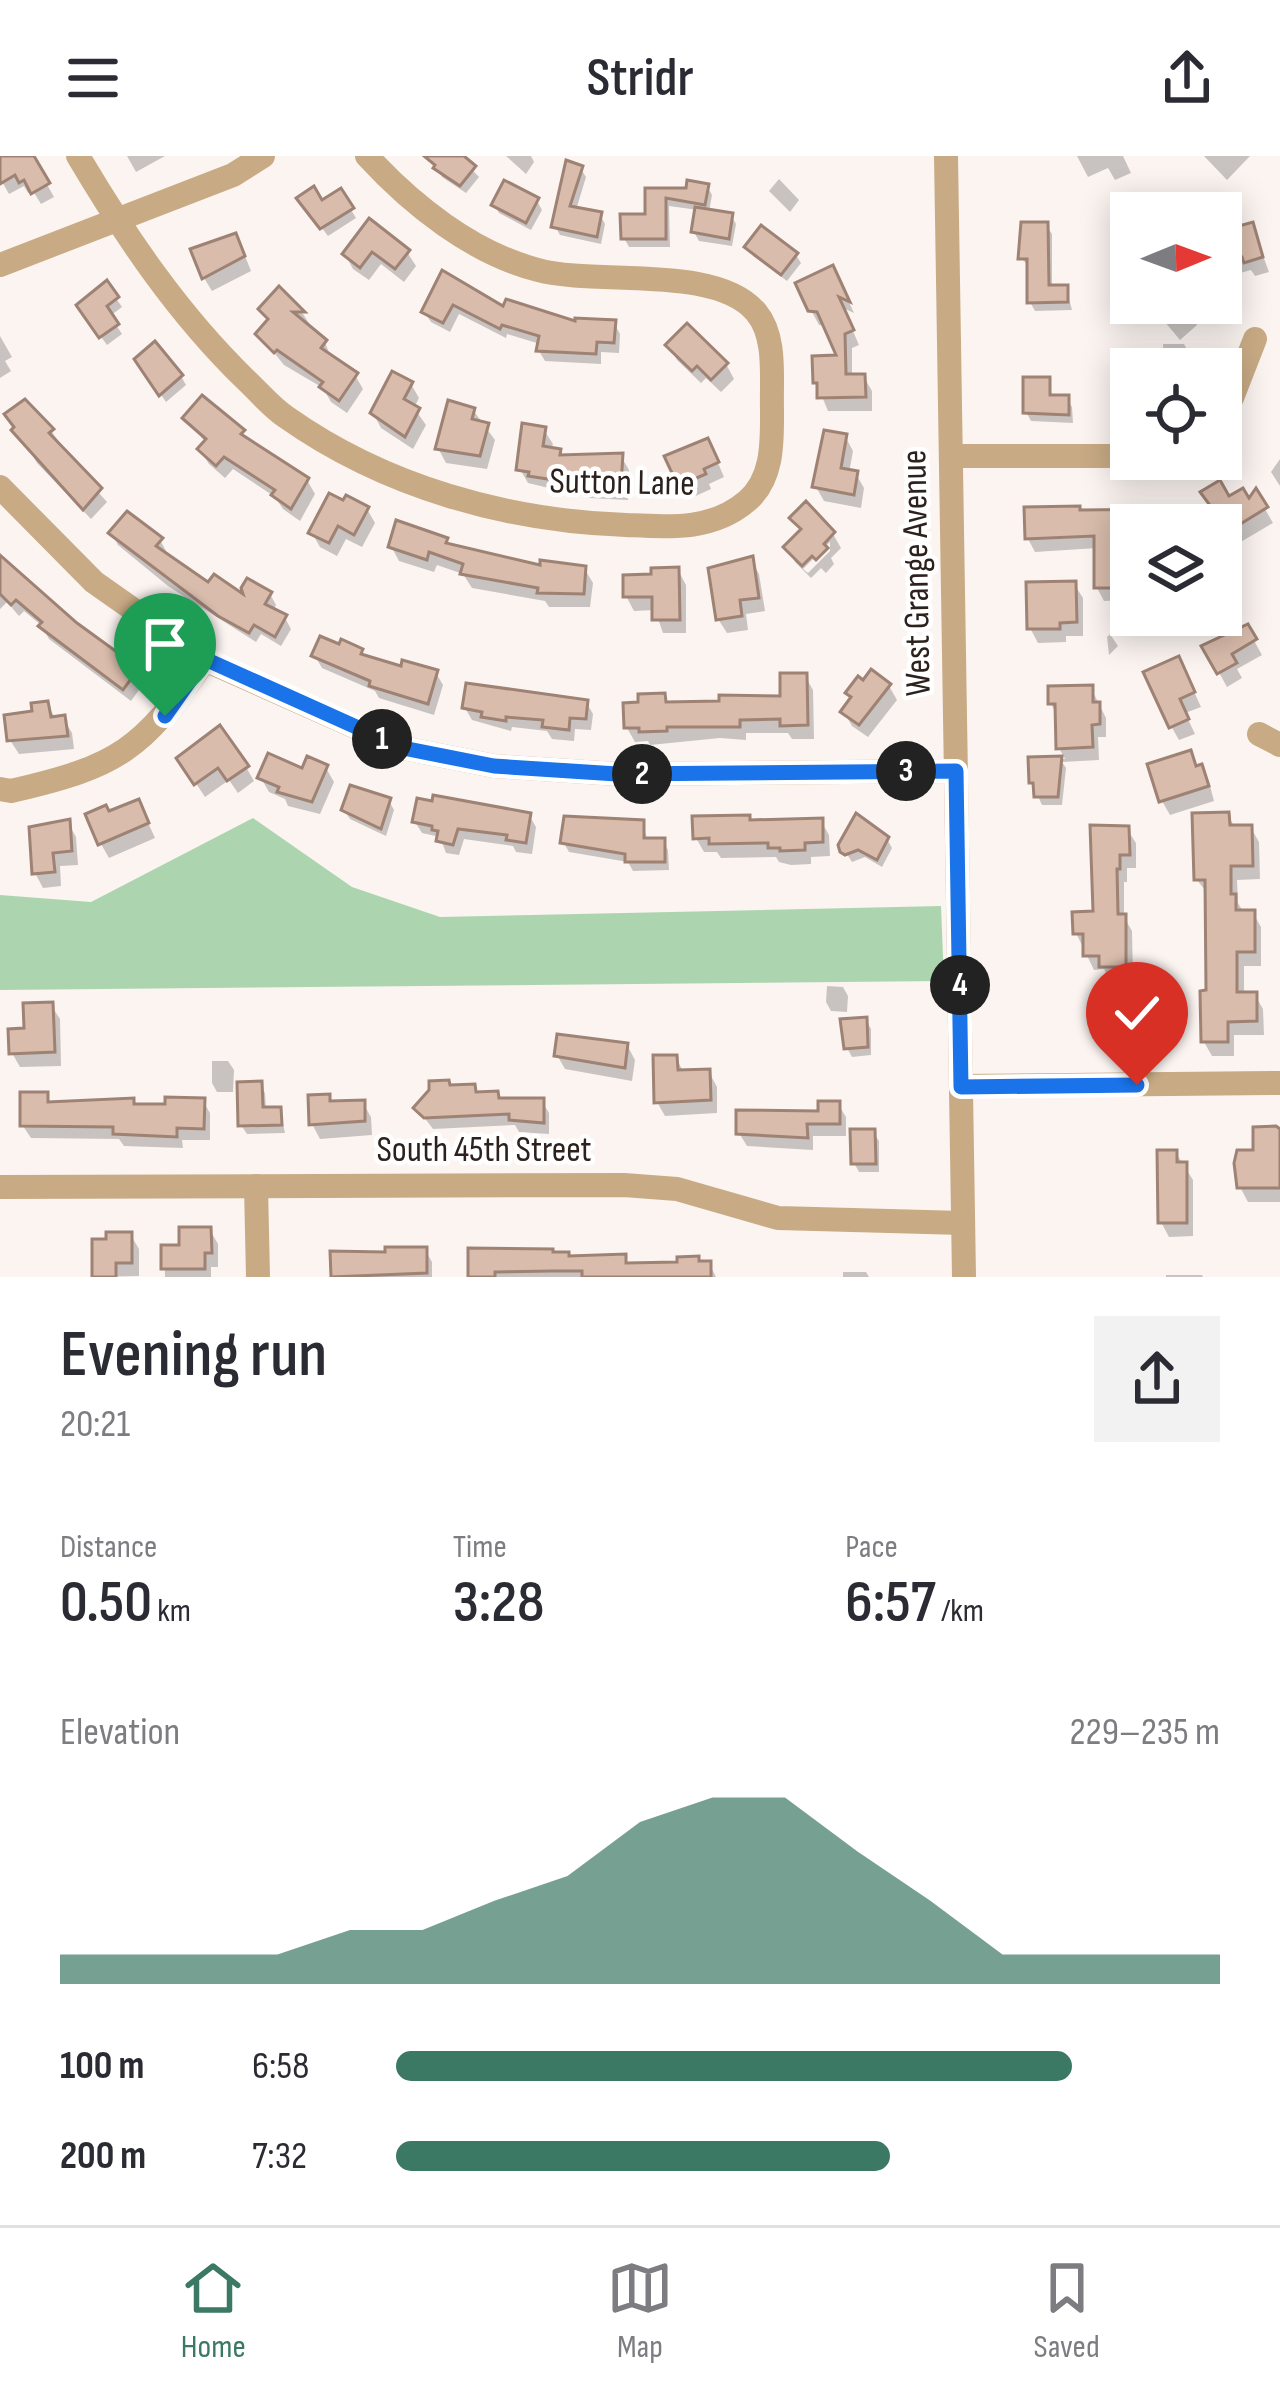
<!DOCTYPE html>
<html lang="en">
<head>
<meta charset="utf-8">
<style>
	:root { --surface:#fff; --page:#f2f2f3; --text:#2b2b33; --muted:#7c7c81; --line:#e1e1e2; --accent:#3c7964 }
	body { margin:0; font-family:"Sofia Sans Condensed",sans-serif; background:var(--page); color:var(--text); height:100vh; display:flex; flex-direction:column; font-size:45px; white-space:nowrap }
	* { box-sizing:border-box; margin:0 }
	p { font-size:39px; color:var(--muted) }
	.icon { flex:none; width:66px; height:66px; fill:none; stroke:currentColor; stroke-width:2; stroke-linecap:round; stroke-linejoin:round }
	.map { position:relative; height:1121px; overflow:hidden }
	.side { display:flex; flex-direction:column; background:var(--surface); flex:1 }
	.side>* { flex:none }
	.needle { width:78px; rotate:89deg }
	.tools { position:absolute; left:1110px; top:36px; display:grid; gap:24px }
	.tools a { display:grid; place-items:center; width:132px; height:132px; border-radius:0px; background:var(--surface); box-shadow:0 6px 30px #0003; font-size:60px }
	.pin { position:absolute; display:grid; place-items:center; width:102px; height:102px; color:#fff; margin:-123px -51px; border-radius:50% 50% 50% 0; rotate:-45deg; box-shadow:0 0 12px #0007 }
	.pin .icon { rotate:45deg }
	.km { position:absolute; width:60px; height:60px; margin:-30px; border-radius:50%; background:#222; color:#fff; font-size:33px; line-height:60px; text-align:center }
	.round { display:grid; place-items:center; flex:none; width:126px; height:126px; border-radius:0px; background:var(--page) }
	.headline { display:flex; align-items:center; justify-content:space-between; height:204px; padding:0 60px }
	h1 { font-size:66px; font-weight:600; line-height:90px }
	.metrics { display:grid; grid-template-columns:repeat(3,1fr); gap:18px; height:204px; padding:12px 60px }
	.metrics div { display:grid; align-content:center }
	.metrics b { font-size:60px; font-weight:600 }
	.metrics small { font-size:33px; font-weight:400 }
	.metrics p { font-size:33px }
	.chart { height:336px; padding:24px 60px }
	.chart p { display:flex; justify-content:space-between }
	.chart svg { width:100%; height:216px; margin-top:12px; fill:var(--accent); opacity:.7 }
	ul { padding:0 60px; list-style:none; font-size:39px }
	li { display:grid; grid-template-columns:192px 144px 1fr; align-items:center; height:90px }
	li i { height:30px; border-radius:15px; background:var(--accent) }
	header { display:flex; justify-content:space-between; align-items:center; height:156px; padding:0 60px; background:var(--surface); font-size:54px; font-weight:600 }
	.tabs { display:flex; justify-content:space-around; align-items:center; height:168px; border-top:3px solid var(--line); background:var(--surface); font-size:33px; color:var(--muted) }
	.tabs a { display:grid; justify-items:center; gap:6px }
	.tabs .current { color:var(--accent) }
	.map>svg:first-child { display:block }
	.green { fill:#acd5af }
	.shadow { fill:#0003; fill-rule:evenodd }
	.building { fill:#d9bcac; stroke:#9e8274; stroke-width:3 }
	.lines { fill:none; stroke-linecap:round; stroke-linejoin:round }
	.minor { stroke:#c8ab85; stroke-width:24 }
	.route-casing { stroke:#fff; stroke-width:24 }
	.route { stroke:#1a73e8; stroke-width:15 }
	.labels { text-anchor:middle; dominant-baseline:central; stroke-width:9; stroke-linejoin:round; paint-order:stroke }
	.street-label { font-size:36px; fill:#2c211c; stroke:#fff }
</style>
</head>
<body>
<header><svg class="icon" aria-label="menu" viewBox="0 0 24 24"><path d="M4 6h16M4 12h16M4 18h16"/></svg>Stridr<svg class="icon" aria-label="share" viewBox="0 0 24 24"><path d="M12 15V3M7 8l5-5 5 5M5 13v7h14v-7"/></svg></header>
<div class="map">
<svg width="1280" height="1121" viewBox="0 0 1280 1121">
	<rect width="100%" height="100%" fill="#fbf4f1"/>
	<path class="green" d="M253,662L352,731L440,761L941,750L944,825L0,834V739L91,746Z"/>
	<g class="shadow">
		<path d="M1,0H31L54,41L41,48L33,35L28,37L24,30L9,38L0,22Z"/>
		<path d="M127,0H165L136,16Z"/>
		<path d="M429,0H459L479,21L466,37L442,21Z"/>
		<path d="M531,0L534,6L526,18L506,0Z"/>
		<path d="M1077,0H1123L1131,17L1115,24L1108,12L1088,21Z"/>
		<path d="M1204,0H1250L1227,24Z"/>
		<path d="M581,13L586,21L576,54L600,59L605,68L601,88L560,79L555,70Z"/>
		<path d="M779,23L799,44L790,56L769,35Z"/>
		<path d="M707,30L712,39L709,56L731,59L736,68L732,90L699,85L694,76L698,54L669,50L670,91H629L624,82L648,61V35H689Z"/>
		<path d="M340,36L356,62L328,80L300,43L321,48Z"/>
		<path d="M537,45L542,54L531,74L499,57L494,48Z"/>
		<path d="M369,67L407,96L416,110L404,126L381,108L369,124L353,113L345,98Z"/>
		<path d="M1046,69L1052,78V132H1066L1072,154L1035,155L1030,146V111L1021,102Z"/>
		<path d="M1252,70L1269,116L1255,120L1251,114L1222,122L1221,78Z"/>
		<path d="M748,91L796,99L801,107L787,125L753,100Z"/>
		<path d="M243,95L251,115L212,135L204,122Z"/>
		<path d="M443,118L505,155L578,169L614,167L620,178L619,197L601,196V208L545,205L539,195L540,188L507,178L506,182L459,158L450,176L431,166L424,156Z"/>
		<path d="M840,127L854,157L843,152L859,189L852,192V221H864L872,235V255H828L816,226L841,202L826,170L819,169L811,154Z"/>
		<path d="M106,128L122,151L110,160L122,178L107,189L85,159Z"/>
		<path d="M279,134L303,158L310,169L305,170L325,186L331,202L355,219L363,233L347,257L331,246L323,232L284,209L259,178L269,166L262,153Z"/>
		<path d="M1149,147H1194L1188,152L1197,169L1180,184Z"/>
		<path d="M0,180L12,201L5,205L11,215L0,222Z"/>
		<path d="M1163,188H1184L1189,197L1188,213H1164Z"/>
		<path d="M669,190L726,208L734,223L721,236L706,222L701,227L677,204Z"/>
		<path d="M143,213L181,220L186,229L166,246Z"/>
		<path d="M1048,224L1053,242H1067L1072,251L1073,267L1031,265L1026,256Z"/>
		<path d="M411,228L419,242L414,252L426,269L413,293L381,272L373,257Z"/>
		<path d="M473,254L495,284L487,313L446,307L438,292Z"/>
		<path d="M8,259L42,261L59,286L56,289L107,346L91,363L37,307Z"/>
		<path d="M186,262L242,276L248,286L307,324L315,338L300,365L283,353L275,341L233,313L225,322L209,308L200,294L206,287Z"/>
		<path d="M544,274L553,288L551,294L559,295L563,302L621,300L629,314L628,344L590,342L528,327L520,313Z"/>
		<path d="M845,280L853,295L849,317L856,318L864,332L861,352L824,345L816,331Z"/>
		<path d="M715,300L724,321L709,328L711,333L689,343L668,302Z"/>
		<path d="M1280,303V330L1271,316Z"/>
		<path d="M1208,335L1249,347L1256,337L1273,367L1239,387Z"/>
		<path d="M367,353L375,367L362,391L346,383L337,400L320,391L312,377Z"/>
		<path d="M1176,356L1184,369H1131V401L1123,402V444L1104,445L1097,432V392L1035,396L1028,383Z"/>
		<path d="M793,362L833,378L841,392L831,402L834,408L826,417L821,412L811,422L795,406L787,391L802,377ZM830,386V395L808,417L803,413Z"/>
		<path d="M112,378L160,384L166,395L163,399L209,431L249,445L270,438L276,449L273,455L285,462L291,473L281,490L261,478L256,486L168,430L118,389Z"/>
		<path d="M446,384L450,391L543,412H584L593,427L590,451H549L545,445L472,432L463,418L437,409L434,416L399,405L391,390Z"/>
		<path d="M751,404L759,418L765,455L746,458L748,474L727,477L718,463Z"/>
		<path d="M0,406L75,470L137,514L144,527L131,545L49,483L41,469L24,455L19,460L7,446L0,453Z"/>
		<path d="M678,414L686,429V477H663L655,454L634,455L626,440L654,421Z"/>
		<path d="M1074,428L1083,442V480H1066V486L1038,487L1030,472Z"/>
		<path d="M1247,472L1262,499L1237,513L1242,522L1227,531L1205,491Z"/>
		<path d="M1110,478L1118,490L1109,499L1107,481Z"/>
		<path d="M361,495L365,502L403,513L436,517L443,529L434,559L379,542L375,535L322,512L315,500Z"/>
		<path d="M1186,518L1201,551L1185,557L1195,578L1179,584L1171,570Z"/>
		<path d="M805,520L813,534L814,583H792L788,577H746V584L720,582L650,589L648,585L635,586L627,572L641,549L664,540L669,549L783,544Z"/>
		<path d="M889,530L897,544L868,581L852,570L844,556L852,544L849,537Z"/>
		<path d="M1091,532L1106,562V581H1098L1099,604L1062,606L1066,612L1062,649H1042L1032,627L1031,604L1065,603L1059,592L1058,560L1051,548Z"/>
		<path d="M586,546L593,558L591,574L575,573L574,585L552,583L547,575L512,571L511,575L472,564L465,552Z"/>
		<path d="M47,548L56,563L63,562L72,577L74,593L19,598L10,584Z"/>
		<path d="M1190,598L1209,626L1214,645L1170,659L1162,645Z"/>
		<path d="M180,603L246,611L254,625L238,637L229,624L205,641Z"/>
		<path d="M326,612L334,626L320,658L288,650L285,643L269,636L261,622Z"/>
		<path d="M389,645L394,654L386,680L350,663L344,654Z"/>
		<path d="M108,659L145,660L155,682L109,702L101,688Z"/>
		<path d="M529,659L536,671L532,698L516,696L513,690L464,683L459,699L446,697L440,681L422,677L415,666Z"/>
		<path d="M1228,659L1235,672H1251L1259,686L1260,723L1237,724L1238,747L1244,757H1253L1261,771V810H1244V839H1255L1263,853L1264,879H1234V900H1212L1204,886L1209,837L1208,738L1197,724Z"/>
		<path d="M821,665L829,679L830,700L811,701V708L791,709L779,706L776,701L721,702L717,696H704L696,682L752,667Z"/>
		<path d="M68,667L76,681L78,709L60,710L61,730L43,732L35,717Z"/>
		<path d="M642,667L648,685H663L668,694L669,714L633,715L628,706L569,696L564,687Z"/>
		<path d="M1127,673L1136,687V712H1127V726H1124V761L1132,775L1133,824L1110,825L1104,813L1094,814L1076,777L1096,758Z"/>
		<path d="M887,683L892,692L882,711L865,701L852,706L841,689Z"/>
		<path d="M827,830L843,831L848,840L847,856L831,855L826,846Z"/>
		<path d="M1123,846L1128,855L1129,889H1102L1097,880Z"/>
		<path d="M51,849L60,863L61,910L20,911L12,897Z"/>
		<path d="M866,864L871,873V899L852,901L847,892Z"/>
		<path d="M627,889L635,904L632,925L565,913L557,899Z"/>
		<path d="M676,902L684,917L709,916L717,931V957L665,960L657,946Z"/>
		<path d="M212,905H228L234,914L233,936H217L212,927Z"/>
		<path d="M260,928L265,937L266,954H280L285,977L247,978L241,969Z"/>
		<path d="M474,931L478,939L500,945H542L549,957V978L519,976L515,969L433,973L417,952L432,935Z"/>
		<path d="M46,939L51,949L135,951L203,945L210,957V984H182L183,992L124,990L119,983L31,982L23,970Z"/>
		<path d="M329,941L332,948L363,947L371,961L372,979L320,983L312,968Z"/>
		<path d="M838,948L846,961V980H813V994L747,990L739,977L821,958Z"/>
		<path d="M1280,975V1046H1248L1240,1031L1256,997Z"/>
		<path d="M873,976L879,985V1016H859L854,1007Z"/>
		<path d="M1176,997L1193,1024V1080L1169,1081L1161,1066Z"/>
		<path d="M210,1074L218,1088V1111H211V1121H165L164,1092H182Z"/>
		<path d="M130,1078L139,1093V1120L95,1121Z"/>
		<path d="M425,1094L432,1106V1121H334L333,1098L388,1099Z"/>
		<path d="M471,1095L570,1103L624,1101L630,1110L709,1107L716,1121H471Z"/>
		<path d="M843,1116H866L869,1121H843Z"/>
		<path d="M1166,1119H1202L1203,1121H1166Z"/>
	</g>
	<g class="building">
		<path d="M0,0H34L50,27L31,38L24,24L19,27L15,19L0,28Z"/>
		<path d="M424,0H464L476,10L460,30L433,12L435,9Z"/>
		<path d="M566,4L583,10L570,50L602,56L597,81L551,71Z"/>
		<path d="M504,24L539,42L526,67L491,49Z"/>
		<path d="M687,24L709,28L705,49L666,42V83H621L620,58H645V32H686Z"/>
		<path d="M314,30L322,44L341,32L354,52L320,73L296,42Z"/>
		<path d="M695,51L733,57L729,83L691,76Z"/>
		<path d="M369,62L410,94L395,113L372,96L360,112L342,98Z"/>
		<path d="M1021,66H1048L1049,129H1068V146L1027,147V103H1018Z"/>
		<path d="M1253,66L1263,101L1244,107L1242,101L1221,107V75Z"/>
		<path d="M761,69L798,97L781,119L744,91Z"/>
		<path d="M236,77L245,100L202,123L190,93Z"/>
		<path d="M833,109L850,146L839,141L854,174L845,178L846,218H865L866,241L817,242V227H813L812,200L836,199L817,156L808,155L795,127Z"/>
		<path d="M442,114L503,150L506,143L575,165V162L616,164L614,187L597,186L596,198L536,195L539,180L502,169L500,173L453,149L443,167L421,156Z"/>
		<path d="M107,124L119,141L107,150L119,168L99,182L76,149Z"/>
		<path d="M279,130L305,156H293L327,184L321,192L358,217L339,245L319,231L323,226L277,194L274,197L255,178L268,163L258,153Z"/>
		<path d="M687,167L728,207L711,224L697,210L692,215L665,189Z"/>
		<path d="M155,185L183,219L159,240L134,203Z"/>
		<path d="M392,215L413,226L404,243L420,252L405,281L370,257Z"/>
		<path d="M1023,221H1050V239H1069V259L1023,257Z"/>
		<path d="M202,239L245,274L241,278L309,322L291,353L271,339L275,334L224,301L216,310L197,293L206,283L182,262Z"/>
		<path d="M25,243L54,273L49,277L102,332L83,354L11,274L14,271L4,258Z"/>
		<path d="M448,244L475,252L472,263L489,267L480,300L435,293Z"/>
		<path d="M522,267L546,271L543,290L561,293L560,299L623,297L621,330L580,328L528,320L529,316L516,314Z"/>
		<path d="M824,274L847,278L841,312L858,315L854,339L812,331Z"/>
		<path d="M708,282L719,306L704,313L706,318L678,330L664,300Z"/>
		<path d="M1220,324L1229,340L1243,332L1249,342L1256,332L1268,351L1229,375L1200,336Z"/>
		<path d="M329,337L343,344L346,339L369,351L354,379L338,370L329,387L308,377Z"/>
		<path d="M806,345L835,376L824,388L828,392L816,404L812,400L802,410L783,391L801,373L789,362Z"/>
		<path d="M1080,350V354L1178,353V368L1131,369V381H1117V432H1094V380L1025,383L1024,351Z"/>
		<path d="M127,355L163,382L156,390L208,426L214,418L243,438L241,432L247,422L272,436L265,448L287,459L275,481L254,469L249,477L218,460L108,377Z"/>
		<path d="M396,364L448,382L446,387L540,409V404L586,410L584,438L537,437L538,432L460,418L463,408L429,396L427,404L388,391Z"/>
		<path d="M0,399L77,467L139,512L123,534L38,470L42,466L16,444L11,449L0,438Z"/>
		<path d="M753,400L759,442L740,444L742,460L716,464L708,412Z"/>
		<path d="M679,411L680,464H652V441H623V419L651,418V412Z"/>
		<path d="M1076,425L1077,466L1060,467V473H1027L1026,426Z"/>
		<path d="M1248,468L1257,483L1232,498L1237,507L1217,518L1201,490Z"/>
		<path d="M320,480L339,488L341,483L363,493L361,498L401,510L402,504L438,514L428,548L369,530L370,525L311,500Z"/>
		<path d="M1179,500L1195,536L1180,543L1189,563L1169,572L1143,516Z"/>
		<path d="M871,513L891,528L859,569L840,556L851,541L845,537L858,520L863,524Z"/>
		<path d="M780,517H807L808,569L780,570V563L740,564V571H667V575L639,576V572H624L623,547L638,546V538L665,537L666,546L719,545V539L780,540Z"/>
		<path d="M466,527L588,544L586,563L570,562L569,574L542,571L543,564L506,561V565L481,561L482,556L462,552Z"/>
		<path d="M1093,529V546H1100V568L1092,569L1093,591L1056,593L1055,548H1048V530Z"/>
		<path d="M48,545L51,561L65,559L68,580L7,585L4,559L32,555L31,547Z"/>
		<path d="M220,569L249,610L227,625L218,612L194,629L176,602Z"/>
		<path d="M1191,594L1196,610L1202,608L1209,630L1159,646L1147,608Z"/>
		<path d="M268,597L302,612L307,600L328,609L312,646L277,636L279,631L257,622Z"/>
		<path d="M1062,600L1058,641H1034L1033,627H1029L1028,601Z"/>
		<path d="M350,629L391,642L381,673L341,654Z"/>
		<path d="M433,639L531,657L526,687L506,684L507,679L458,673L453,689L436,685L438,675L432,674V670L412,666L417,642L432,645Z"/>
		<path d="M139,643L149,667L98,689L85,658L106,649L109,655Z"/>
		<path d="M1229,656L1230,669H1252L1253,710H1231V738H1236V754H1255V796H1237V836H1257V865L1228,866V886H1201L1200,835L1206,834L1205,724H1194L1192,657Z"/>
		<path d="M856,657L889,681L877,704L858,694L845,699L840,696L838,689Z"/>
		<path d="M750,659V664L823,662V686L805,687V694L780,695V692H768V687L709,688V682L693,683L692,660Z"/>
		<path d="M564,660L644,664V682H665V706H625V698L560,687Z"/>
		<path d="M70,663L72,695L53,697L55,716L32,718L29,671Z"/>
		<path d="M1090,669L1129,670L1130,699H1120V713H1117L1118,758H1126V811H1099V800H1083V778H1073L1072,756L1093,755Z"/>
		<path d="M1100,843H1125V881H1094V861H1100Z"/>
		<path d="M53,846L55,896L9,898L8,873L24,872L23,847Z"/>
		<path d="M867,861L868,891L844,893L840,863Z"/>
		<path d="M557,878L628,887L625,912L554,900Z"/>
		<path d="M653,899H677L678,914L710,913L711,944L654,947Z"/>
		<path d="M449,924L450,929L475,928L476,936L498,935L499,942H544V967L509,964V958L424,962L413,952L429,934V925Z"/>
		<path d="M262,925L263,951H281L282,969L238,970L237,926Z"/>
		<path d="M20,936H48V946L134,942V948H165V941L205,942L204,973L177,972V981L113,978V971L20,970Z"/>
		<path d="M330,938V945L365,944V965L309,969L308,939Z"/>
		<path d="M818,945H840V968H807L808,982L736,978V954L818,955Z"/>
		<path d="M1276,970L1280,973V1032H1237L1234,1007L1237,994H1253V971Z"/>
		<path d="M850,973H875L876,1008H851Z"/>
		<path d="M1157,994H1177V1006H1187V1067H1158Z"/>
		<path d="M179,1071H211L212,1097H205V1113H161V1089H179Z"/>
		<path d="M106,1076H132V1107H116V1121H92V1083H106Z"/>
		<path d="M385,1091H427V1117L331,1121L330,1095L385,1096Z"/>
		<path d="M468,1092L553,1093V1096H569V1100L626,1098V1107L677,1106V1101L699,1100V1105H711V1121H582V1115H552L495,1116V1121H468Z"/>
	</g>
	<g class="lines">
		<g class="minor">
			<path d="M78,0C126,81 178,158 246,224C259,236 271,251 286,261C385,331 507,365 626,369C669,371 712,375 747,345C774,322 772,284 772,253C771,222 777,181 756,156C715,108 597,130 538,114C472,97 412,49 367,0"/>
			<path d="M946,0L964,1121"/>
			<path d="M0,109L233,19L263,0"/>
			<path d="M1221,255L1232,242L1255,183"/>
			<path d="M951,300H1131"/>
			<path d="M0,331L94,426L205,504L403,592L494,610L617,618L956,615"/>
			<path d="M1259,578L1280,589"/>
			<path d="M0,633L11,635C120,610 141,594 205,504"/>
			<path d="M961,930L1280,927"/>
			<path d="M256,1030L258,1121"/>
			<path d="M0,1031L624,1029L677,1033L778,1062L963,1067"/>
		</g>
	</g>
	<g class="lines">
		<g class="route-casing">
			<path id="route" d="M165,560L205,503L403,592L494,610L617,618L956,615L961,931L1137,929"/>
		</g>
		<use href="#route" class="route"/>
	</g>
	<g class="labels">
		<g class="street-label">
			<text transform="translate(622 327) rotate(1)">Sutton Lane</text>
			<text transform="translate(917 417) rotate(-91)">West Grange Avenue</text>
			<text x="484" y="994">South 45th Street</text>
		</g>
	</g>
</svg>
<div class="tools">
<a><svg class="needle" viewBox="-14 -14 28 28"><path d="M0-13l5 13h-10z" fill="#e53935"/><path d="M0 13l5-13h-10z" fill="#7c7c81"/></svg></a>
<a><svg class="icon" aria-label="locate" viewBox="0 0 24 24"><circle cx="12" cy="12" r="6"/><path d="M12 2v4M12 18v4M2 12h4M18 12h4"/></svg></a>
<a><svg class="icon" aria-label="layers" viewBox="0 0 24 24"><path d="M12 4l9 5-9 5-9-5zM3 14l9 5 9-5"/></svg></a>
</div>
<div class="pin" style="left:165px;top:560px;background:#1e9e55"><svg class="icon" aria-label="arrive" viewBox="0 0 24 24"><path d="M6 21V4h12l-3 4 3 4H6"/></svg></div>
<div class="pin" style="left:1137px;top:929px;background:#d93025"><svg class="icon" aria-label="check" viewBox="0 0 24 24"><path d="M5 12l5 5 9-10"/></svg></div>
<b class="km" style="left:382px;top:583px">1</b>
<b class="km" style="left:642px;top:618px">2</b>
<b class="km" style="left:906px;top:615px">3</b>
<b class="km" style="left:960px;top:829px">4</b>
</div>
<section class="side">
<div class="headline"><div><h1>Evening run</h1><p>20:21</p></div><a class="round"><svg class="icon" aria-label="share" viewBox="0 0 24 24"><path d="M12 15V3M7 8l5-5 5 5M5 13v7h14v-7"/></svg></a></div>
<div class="metrics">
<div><p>Distance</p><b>0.50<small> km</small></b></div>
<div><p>Time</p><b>3:28</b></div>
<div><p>Pace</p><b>6:57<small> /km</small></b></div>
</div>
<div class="chart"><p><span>Elevation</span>229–235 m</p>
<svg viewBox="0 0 160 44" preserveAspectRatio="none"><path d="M0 44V38L10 38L20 38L30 38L40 33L50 33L60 27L70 22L80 11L90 6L100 6L110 17L120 27L130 38L140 38L150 38L160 38V44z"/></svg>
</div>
<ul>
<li><b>100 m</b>6:58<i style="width:82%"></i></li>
<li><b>200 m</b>7:32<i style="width:60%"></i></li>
</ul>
</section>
<nav class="tabs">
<a class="current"><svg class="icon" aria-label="home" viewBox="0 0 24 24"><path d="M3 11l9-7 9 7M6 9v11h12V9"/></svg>Home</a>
<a><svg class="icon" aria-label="map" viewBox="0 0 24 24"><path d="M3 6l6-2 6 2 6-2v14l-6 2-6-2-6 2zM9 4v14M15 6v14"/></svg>Map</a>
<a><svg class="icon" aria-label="saved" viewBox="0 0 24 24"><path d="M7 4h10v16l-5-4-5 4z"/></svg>Saved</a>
</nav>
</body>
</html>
